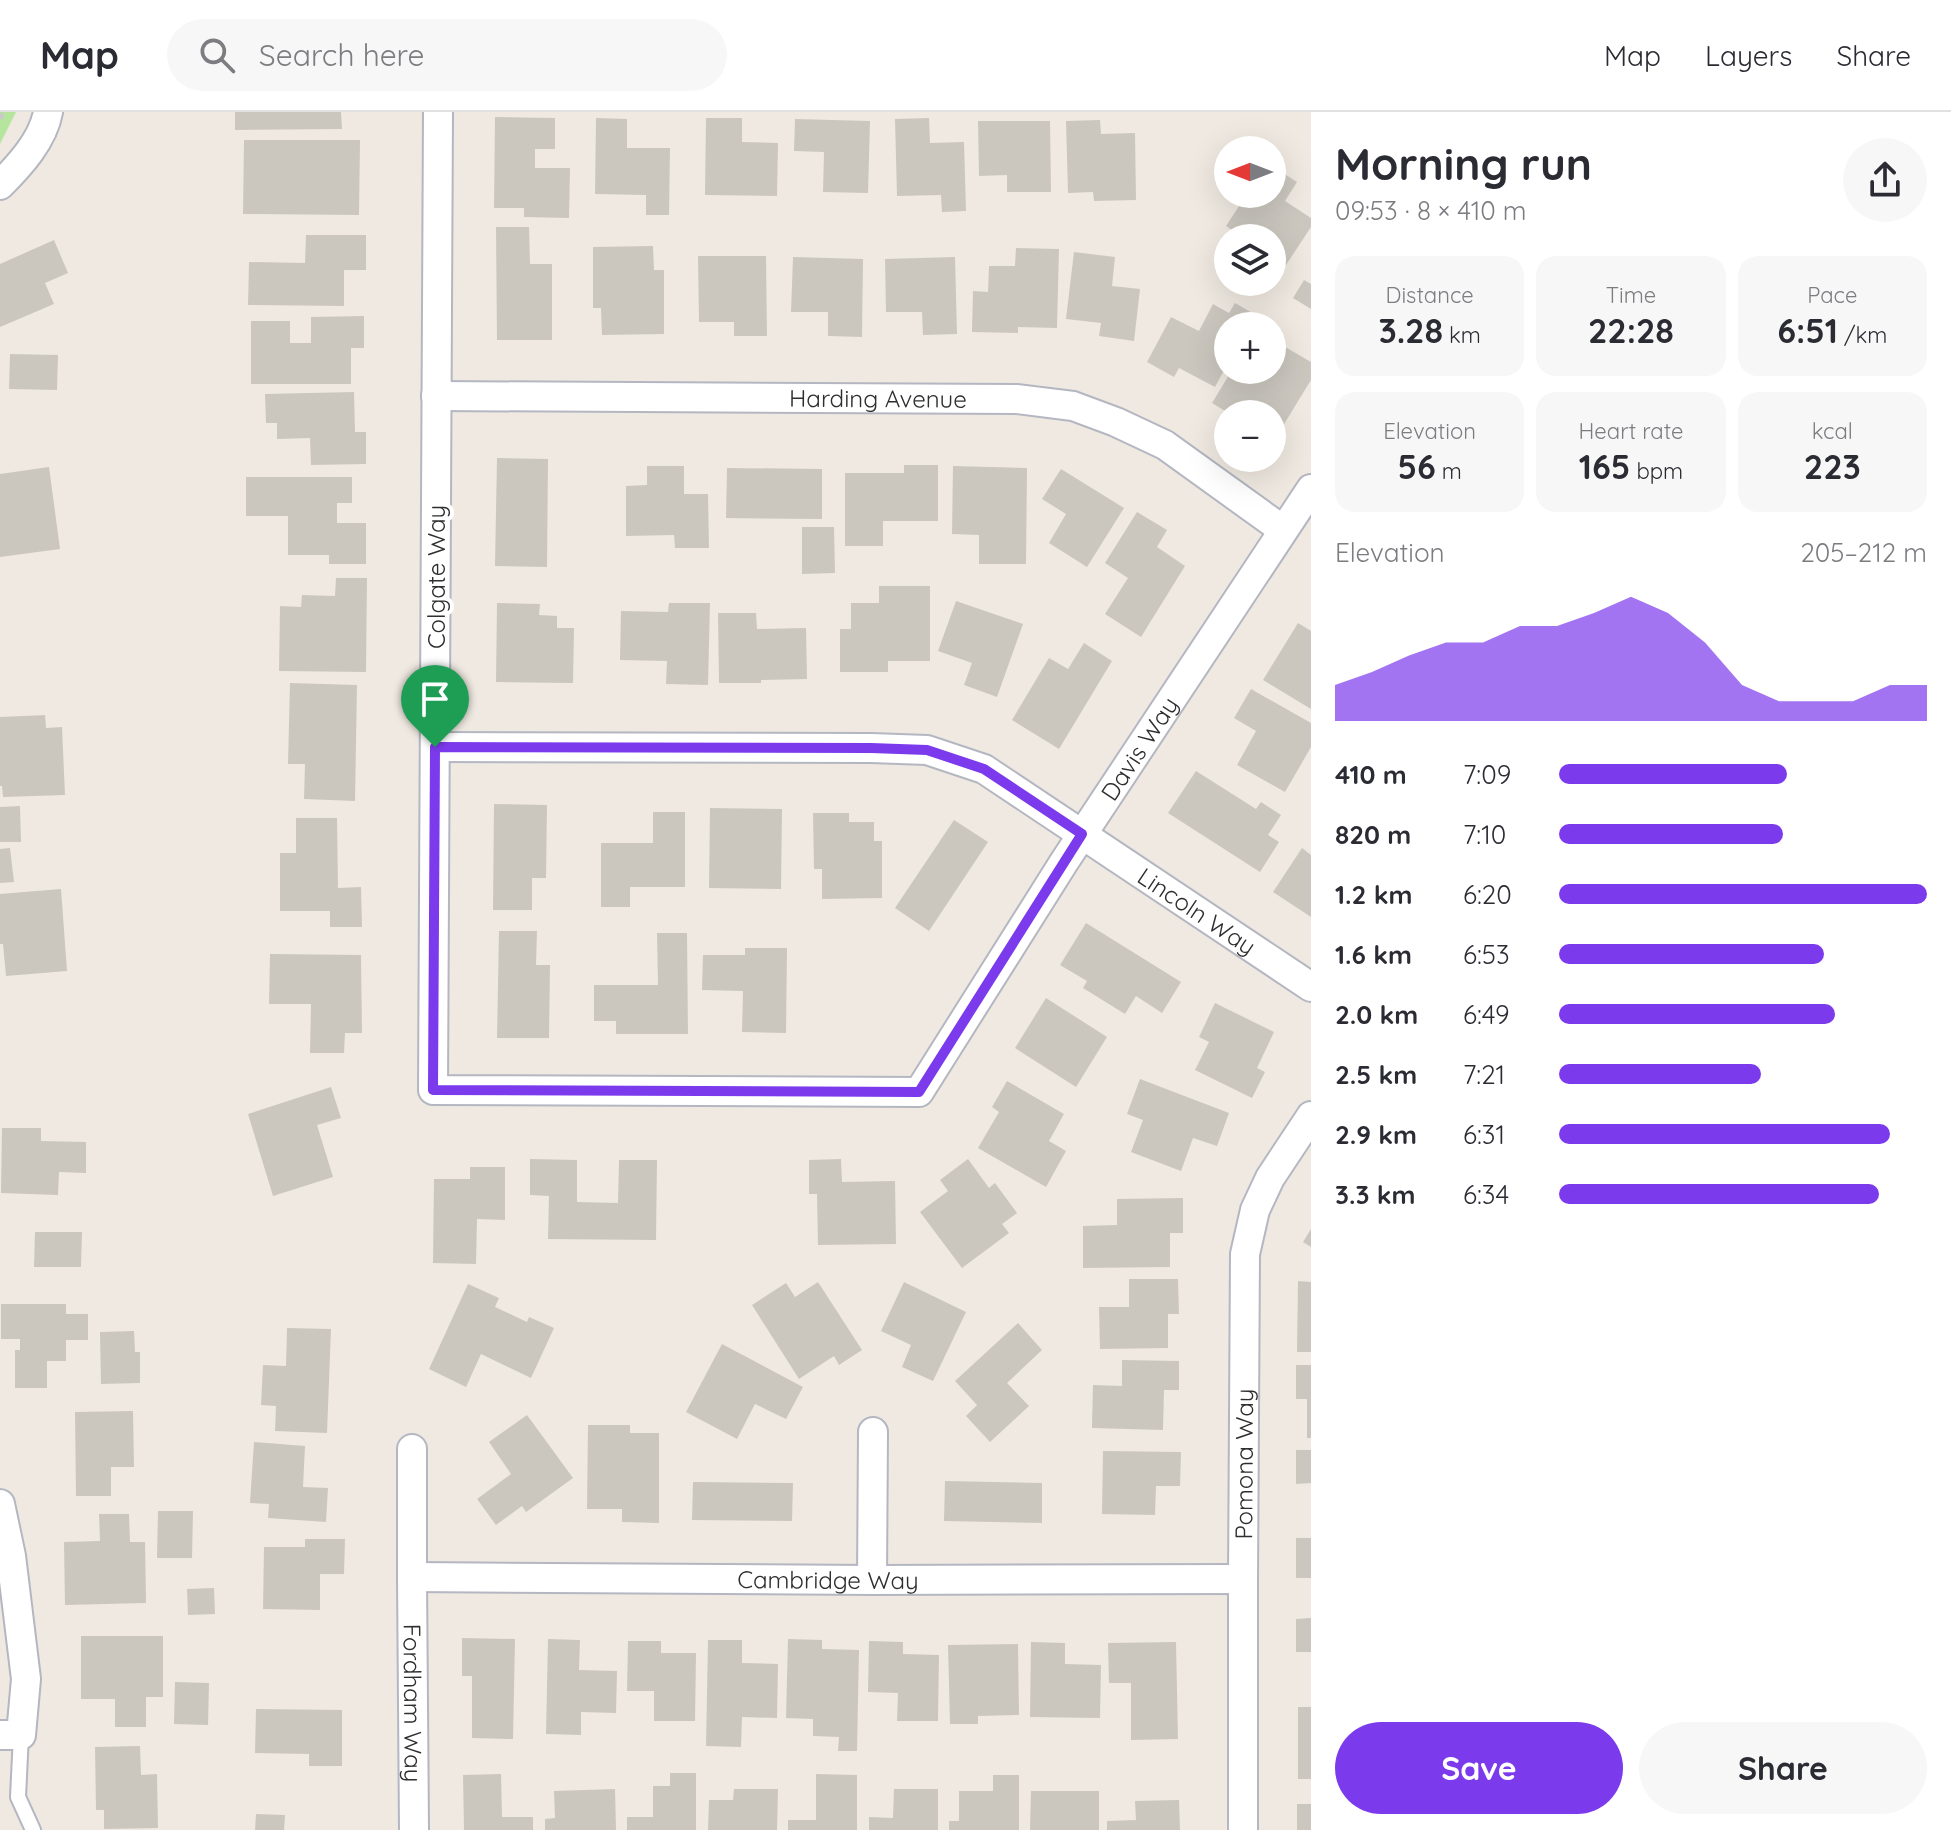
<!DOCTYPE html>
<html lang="en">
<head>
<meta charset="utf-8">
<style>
	:root { --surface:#fff; --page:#f7f7f7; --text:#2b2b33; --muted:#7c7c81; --line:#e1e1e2; --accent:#7c3aed }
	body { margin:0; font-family:Quicksand,sans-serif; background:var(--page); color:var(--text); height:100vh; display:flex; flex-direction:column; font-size:30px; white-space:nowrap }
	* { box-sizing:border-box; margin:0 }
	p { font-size:26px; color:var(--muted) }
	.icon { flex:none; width:44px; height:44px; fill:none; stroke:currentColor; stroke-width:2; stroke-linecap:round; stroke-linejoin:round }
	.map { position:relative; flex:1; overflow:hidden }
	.drawer { display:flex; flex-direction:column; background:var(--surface); width:640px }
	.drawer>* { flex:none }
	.needle { width:52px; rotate:270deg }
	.fabs { position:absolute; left:1214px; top:24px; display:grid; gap:16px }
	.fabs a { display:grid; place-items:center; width:72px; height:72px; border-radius:50%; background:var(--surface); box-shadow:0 8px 32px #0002; font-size:40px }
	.pin { position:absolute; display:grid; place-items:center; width:68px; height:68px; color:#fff; margin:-82px -34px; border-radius:50% 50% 50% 0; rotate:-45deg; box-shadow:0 0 8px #0007 }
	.pin .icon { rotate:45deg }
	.round { display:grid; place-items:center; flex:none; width:84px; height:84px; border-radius:42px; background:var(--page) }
	.summary { display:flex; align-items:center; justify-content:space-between; height:136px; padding:0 24px }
	h1 { font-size:44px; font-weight:700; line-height:60px }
	.figures { display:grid; grid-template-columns:repeat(3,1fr); gap:12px; height:136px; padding:8px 24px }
	.figures div { display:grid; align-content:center; border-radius:20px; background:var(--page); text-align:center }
	.figures b { font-size:34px; font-weight:700 }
	.figures small { font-size:22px; font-weight:400 }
	.figures p { font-size:22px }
	.chart { height:224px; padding:16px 24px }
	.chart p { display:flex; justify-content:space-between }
	.chart svg { width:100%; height:144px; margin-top:8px; fill:var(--accent); opacity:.7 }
	.primary-button { display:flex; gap:16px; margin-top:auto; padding:16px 24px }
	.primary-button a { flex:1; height:92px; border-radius:48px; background:var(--accent); color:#fff; font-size:32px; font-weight:700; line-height:92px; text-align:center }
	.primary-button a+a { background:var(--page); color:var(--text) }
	ul { padding:0 24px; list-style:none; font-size:26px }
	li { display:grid; grid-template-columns:128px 96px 1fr; align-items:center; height:60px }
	li i { height:20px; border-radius:10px; background:var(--accent) }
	header { display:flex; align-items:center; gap:48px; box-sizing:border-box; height:112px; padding:0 40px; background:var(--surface); border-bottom:2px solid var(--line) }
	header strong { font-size:38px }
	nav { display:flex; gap:44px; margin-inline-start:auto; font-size:28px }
	.search { width:560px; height:72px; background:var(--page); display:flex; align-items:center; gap:20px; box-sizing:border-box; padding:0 28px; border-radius:44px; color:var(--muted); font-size:30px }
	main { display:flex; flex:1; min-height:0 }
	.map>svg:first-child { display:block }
	.green { fill:#b6e59e }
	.building { fill:#cbc7bf }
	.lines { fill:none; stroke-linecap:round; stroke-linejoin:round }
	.service-casing { stroke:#b4b7c1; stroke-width:18 }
	.minor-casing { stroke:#b4b7c1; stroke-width:32 }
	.path { stroke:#c9c9c9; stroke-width:5; stroke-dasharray:6 4; stroke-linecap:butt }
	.service { stroke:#fff; stroke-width:14 }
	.minor { stroke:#fff; stroke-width:28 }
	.route-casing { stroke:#fff; stroke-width:16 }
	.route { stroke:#7c3aed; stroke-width:10 }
	.labels { text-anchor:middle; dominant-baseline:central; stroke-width:8; stroke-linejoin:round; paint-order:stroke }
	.street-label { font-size:24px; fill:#2e2e2e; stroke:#fff }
</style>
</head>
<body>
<header>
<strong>Map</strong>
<div class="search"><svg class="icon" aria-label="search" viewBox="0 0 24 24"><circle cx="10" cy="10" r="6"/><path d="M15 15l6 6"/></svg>Search here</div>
<nav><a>Map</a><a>Layers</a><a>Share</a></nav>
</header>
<main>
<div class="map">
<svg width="1311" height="1718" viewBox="0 0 1311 1718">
	<rect width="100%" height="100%" fill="#efe9e1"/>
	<path class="green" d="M0,0H16L0,32Z"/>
	<g class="building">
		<path d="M235,0H341L342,17L235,18Z"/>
		<path d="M495,5L555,6V37H535V56H570L569,106L524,105V96H494Z"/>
		<path d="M596,6L627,7V36H670L669,103H646V83L595,82Z"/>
		<path d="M706,6H742V30L778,31L777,84L705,83Z"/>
		<path d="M929,6L930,31L964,30L966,99L942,100L941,83L897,84L895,7Z"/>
		<path d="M795,7L870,9L868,81L823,80L824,40L794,39Z"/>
		<path d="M1100,8L1101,22L1135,21L1136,88L1094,89L1093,80L1068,81L1066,9Z"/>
		<path d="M978,9H1050L1051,80H1007V63L979,64Z"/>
		<path d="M244,28H360L359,103L243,102Z"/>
		<path d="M1272,54L1297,70L1285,89L1311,106V115L1286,153L1272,144V126H1244L1226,114L1247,82H1272Z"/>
		<path d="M496,115H529L530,152H552V228H497Z"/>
		<path d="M306,123H366V158H344V194L248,193L249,150L305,151Z"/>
		<path d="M54,128L68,161L45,171L54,192L0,215V152Z"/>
		<path d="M653,134L654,158H664V222L602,223L601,196H593V135Z"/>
		<path d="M1016,136L1059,137L1057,216L1018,215V221L972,220L973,179L988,180L989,154H1015Z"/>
		<path d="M1074,140L1115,145L1112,174L1140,177L1134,229L1099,224L1101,211L1066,207Z"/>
		<path d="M698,144H766L767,224H734V210H699Z"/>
		<path d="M793,145L863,147L862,225L828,224V200H791Z"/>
		<path d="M955,145L957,222L923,223L922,200H886L885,147Z"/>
		<path d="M1304,168L1311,172V197L1293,186Z"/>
		<path d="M1235,191L1254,202L1247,214H1228V251L1215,275L1179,256L1174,265L1147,250L1171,205L1199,219L1213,192L1229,201Z"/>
		<path d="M364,204V236H351V272H251V209H290V231H311V205Z"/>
		<path d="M1280,232L1311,250V268L1278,322L1272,319V302H1230L1212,291L1232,258H1272V244Z"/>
		<path d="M10,242L58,243L57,278L9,277Z"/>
		<path d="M354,280L355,320H366V352L311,353L310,326L277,327V311H266L265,282Z"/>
		<path d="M497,346L548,347L547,455L495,454Z"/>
		<path d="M904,353H938V409H883V434H845V361H904Z"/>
		<path d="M647,354H684V382H708L709,436H675L674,423L626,424V374L647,373Z"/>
		<path d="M953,354L1027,356L1026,452H979V423L952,422Z"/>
		<path d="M49,355L60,437L0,445V362Z"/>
		<path d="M727,356L822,357V407L726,406Z"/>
		<path d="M1061,357L1124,396L1087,455L1049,431L1066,402L1042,387Z"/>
		<path d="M246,365H352V391H337V411H366V452H329V443H288V404H246Z"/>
		<path d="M1137,400L1167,418L1157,435L1185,454L1141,525L1105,502L1128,466L1105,451Z"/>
		<path d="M802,415H834L835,461L802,462Z"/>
		<path d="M336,466H367L366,560L279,559L280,494L301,495L302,483L335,484Z"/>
		<path d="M879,474H930V549H888V560H840V517H851V491H879Z"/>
		<path d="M956,489L1023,512L997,585L964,573L972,551L938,539Z"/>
		<path d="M497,491L540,492L539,503L557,504V516H574L573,571L496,570Z"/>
		<path d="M669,491H710L708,573L666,572L667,549L620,548L621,499L668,500Z"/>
		<path d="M718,501H756L757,517L806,516L807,567L761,568V571H719Z"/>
		<path d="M1298,511L1311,519V597L1263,568Z"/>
		<path d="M1084,531L1112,549L1059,637L1012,608L1049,546L1068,557Z"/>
		<path d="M290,571L357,573L355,689L304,687L305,652H288Z"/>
		<path d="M1251,577L1311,611V635L1285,680L1237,653L1256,619L1234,606Z"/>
		<path d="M45,603L46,616L62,615L65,683L3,685L2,674H0V605Z"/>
		<path d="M1196,659L1256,697L1261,690L1281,703L1268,723L1279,730L1260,760L1168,701Z"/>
		<path d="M494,692L547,693L546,766H532V798H493Z"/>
		<path d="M20,694L21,730H0V695Z"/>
		<path d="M710,696L782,697L781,777L709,776Z"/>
		<path d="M653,700H685V775H630V795H601V731H653Z"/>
		<path d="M813,701H849V710H874V729H882V786L822,787V757H814Z"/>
		<path d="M296,706H337L338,776L361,775L362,815H330V799H280V741H296Z"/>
		<path d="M954,708L988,730L929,819L895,796Z"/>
		<path d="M10,736L14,770L0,771V737Z"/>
		<path d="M1302,736L1311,743V805L1273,780Z"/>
		<path d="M61,777L67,859L6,864L3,832H0V782Z"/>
		<path d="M1086,811L1181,870L1162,901L1136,884L1125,902L1083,876L1087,869L1060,853Z"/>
		<path d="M499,819H537L536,853H550L549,926H497Z"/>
		<path d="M657,821H687L688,922H616V909H594V873H658Z"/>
		<path d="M745,836H787L786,921L742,920L743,879L702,878L703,843H745Z"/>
		<path d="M270,842L361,843L362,921H345L344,941H310L311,892H269Z"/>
		<path d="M1046,886L1107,925L1076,975L1015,936Z"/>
		<path d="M1215,891L1274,920L1257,956L1265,960L1252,986L1195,958L1209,930L1199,925Z"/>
		<path d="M1140,967L1229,1001L1217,1034L1193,1026L1181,1059L1131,1040L1143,1008L1127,1002Z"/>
		<path d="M1007,969L1064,1002L1049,1029L1066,1039L1046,1075L978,1036L999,1000L992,995Z"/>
		<path d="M331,975L341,1006L317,1013L333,1065L273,1084L248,1002Z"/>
		<path d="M2,1016H41V1029L86,1030V1061L59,1060L58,1083L1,1081Z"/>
		<path d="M530,1047L577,1048V1090L618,1091L619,1048H657L656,1128L548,1127L549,1084L530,1083Z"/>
		<path d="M841,1047L842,1070L895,1069L896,1132L818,1133L817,1082H809V1048Z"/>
		<path d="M968,1047L989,1076L995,1071L1017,1101L1002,1112L1009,1121L962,1156L920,1100L948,1079L940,1068Z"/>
		<path d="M470,1055H505V1108L477,1107L476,1152L433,1151L434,1067H470Z"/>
		<path d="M1183,1086V1121H1170V1155L1083,1156V1114L1117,1113V1087Z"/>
		<path d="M1311,1117V1135L1303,1130Z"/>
		<path d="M35,1120H82L81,1155H34Z"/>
		<path d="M1129,1167H1178L1179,1202H1168V1236L1100,1237L1099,1195H1129Z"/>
		<path d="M1298,1169L1311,1170V1240H1297Z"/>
		<path d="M818,1170L862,1238L839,1253L834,1244L799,1267L752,1193L786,1171L795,1185Z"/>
		<path d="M904,1170L966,1200L933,1269L902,1255L911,1233L881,1219Z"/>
		<path d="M468,1172L499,1186L495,1195L527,1210L529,1205L554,1216L531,1266L481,1242L466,1275L429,1257Z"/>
		<path d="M1,1192H66V1202H88V1228H66V1249H47V1276H15V1238H20V1227H1Z"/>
		<path d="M1018,1211L1042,1238L1007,1271L1029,1294L990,1330L966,1304L977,1293L955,1269Z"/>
		<path d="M287,1216L331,1217L327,1321L275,1319L276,1294L261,1293L263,1253L286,1254Z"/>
		<path d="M134,1219L135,1240H140V1271L101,1272L100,1220Z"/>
		<path d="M722,1232L803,1275L786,1307L755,1292L737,1327L686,1300Z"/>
		<path d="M1122,1248L1179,1249V1278H1164L1163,1318L1092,1316L1093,1273L1122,1274Z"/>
		<path d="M1296,1253H1311V1326H1307V1287H1296Z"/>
		<path d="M133,1299L134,1355H111V1384H76L75,1300Z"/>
		<path d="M527,1303L573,1366L526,1400L522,1394L496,1413L477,1387L511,1362L489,1330Z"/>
		<path d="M588,1313H630V1321H659V1411L622,1410V1397H587Z"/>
		<path d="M254,1330L305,1334L303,1375L328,1376L326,1410L268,1406L269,1392L250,1391Z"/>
		<path d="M1296,1338H1311V1371L1296,1372Z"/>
		<path d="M1103,1339L1181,1340L1180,1374H1156L1155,1403L1102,1402Z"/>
		<path d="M945,1369L1042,1371V1411L944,1409Z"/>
		<path d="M693,1370L793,1371L792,1409L692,1408Z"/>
		<path d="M158,1399H193L192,1446H157Z"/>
		<path d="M99,1402H129L130,1430H145L146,1491L65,1493L64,1430L100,1429Z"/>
		<rect x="1296" y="1426" width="15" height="40"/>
		<path d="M305,1427H345L344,1462H320V1498L263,1497L264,1435H305Z"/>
		<path d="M214,1476L215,1502L188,1503L187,1477Z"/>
		<path d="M1311,1506V1540H1296V1507Z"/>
		<path d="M81,1524H163V1585H146V1615H115V1587H81Z"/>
		<path d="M462,1526L515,1527L513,1627L472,1626V1564H462Z"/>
		<path d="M548,1527L580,1528L579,1558L617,1559L616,1601L581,1600V1623L546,1622Z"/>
		<path d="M788,1527L822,1528V1537L859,1538L857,1639H838L839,1625L813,1624V1607L786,1606Z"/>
		<path d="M708,1528H742V1551L778,1552L777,1606L742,1605L741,1635L706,1634Z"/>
		<path d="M628,1529H661V1541H696L695,1609H654V1579H627Z"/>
		<path d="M869,1529L903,1530V1542L939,1543L938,1609H897L898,1581L868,1580Z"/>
		<path d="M1031,1530L1065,1531V1552L1101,1553L1100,1606L1030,1605Z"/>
		<path d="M1176,1530L1178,1627L1131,1628V1571H1109L1108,1531Z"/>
		<path d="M1018,1532L1019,1603L978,1604V1612H950L948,1533Z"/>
		<path d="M175,1570L209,1571L208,1613L174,1612Z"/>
		<rect x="1298" y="1595" width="13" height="72"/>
		<path d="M256,1597L342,1598V1654H309V1642L255,1641Z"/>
		<path d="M140,1634L141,1663L157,1662L158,1716L104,1717V1698H96L95,1635Z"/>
		<path d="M670,1661H696V1718H627V1705H653V1674H670Z"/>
		<path d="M501,1662L502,1705H533V1718H464L463,1663Z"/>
		<path d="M816,1662L857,1663V1718H788V1708H816Z"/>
		<path d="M993,1663H1019V1718H949V1709H959V1679H993Z"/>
		<path d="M615,1677L616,1718H545V1707L555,1706L554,1679Z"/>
		<path d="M734,1677H778L777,1718H708L709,1688H733Z"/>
		<path d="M894,1677H938V1718H869V1705L893,1706Z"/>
		<path d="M1031,1679H1099V1718H1030Z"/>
		<path d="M1179,1688L1180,1718H1107V1709L1136,1708L1135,1689Z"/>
		<rect x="1297" y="1692" width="14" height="26"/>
		<path d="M256,1702L285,1703L284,1718H255Z"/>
	</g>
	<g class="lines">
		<g class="service-casing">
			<path id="service" d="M21,1623L18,1685L33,1718"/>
		</g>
		<g class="minor-casing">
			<g id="minor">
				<path id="s1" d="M438,0L433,978L919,980L1064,750L1311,377"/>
				<path d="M0,73C20,53 43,28 48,0"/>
				<path id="s2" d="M436,284L1016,287L1073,294L1116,310L1165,333L1283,418"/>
				<path id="s3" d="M435,635L871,636L927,638L984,657L1311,875"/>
				<path id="s4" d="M412,1337V1465L414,1718"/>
				<path d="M0,1392L11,1444L26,1567L21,1623H0"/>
				<path id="s5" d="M412,1465L872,1468L1243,1467"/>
				<path d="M872,1468L873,1320"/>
				<path id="s6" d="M1243,1718V1467L1245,1142L1255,1098L1270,1066L1311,1004"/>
			</g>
		</g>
		<path class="path" d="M0,7L3,0"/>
		<use href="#service" class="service"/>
		<use href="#minor" class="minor"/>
	</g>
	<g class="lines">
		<g class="route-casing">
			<path id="route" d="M435,635L871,636L927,638L984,657L1082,722L919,980L433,978Z"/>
		</g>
		<use href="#route" class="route"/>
	</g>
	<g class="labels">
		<g class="street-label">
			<text stroke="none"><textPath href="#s2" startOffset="442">Harding Avenue</textPath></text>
			<text transform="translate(436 465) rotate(-90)">Colgate Way</text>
			<text stroke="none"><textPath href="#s1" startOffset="1872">Davis Way</textPath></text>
			<text stroke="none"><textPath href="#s3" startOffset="808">Lincoln Way</textPath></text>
			<text stroke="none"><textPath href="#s6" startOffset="366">Pomona Way</textPath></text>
			<text stroke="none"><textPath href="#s5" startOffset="416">Cambridge Way</textPath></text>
			<text stroke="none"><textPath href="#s4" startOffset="254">Fordham Way</textPath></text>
		</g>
	</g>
</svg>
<div class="fabs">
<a><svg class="needle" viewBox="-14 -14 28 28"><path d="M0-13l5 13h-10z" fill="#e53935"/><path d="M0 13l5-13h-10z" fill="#7c7c81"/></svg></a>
<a><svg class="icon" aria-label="layers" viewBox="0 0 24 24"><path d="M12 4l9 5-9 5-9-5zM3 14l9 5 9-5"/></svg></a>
<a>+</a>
<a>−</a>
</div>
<div class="pin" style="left:435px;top:635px;background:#1e9e55"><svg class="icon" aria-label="arrive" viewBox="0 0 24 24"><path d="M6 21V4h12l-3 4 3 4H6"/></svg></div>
</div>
<section class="drawer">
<div class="summary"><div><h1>Morning run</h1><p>09:53 · 8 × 410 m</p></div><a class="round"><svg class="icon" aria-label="share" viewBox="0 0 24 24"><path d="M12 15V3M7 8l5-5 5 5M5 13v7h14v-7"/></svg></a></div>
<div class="figures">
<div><p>Distance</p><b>3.28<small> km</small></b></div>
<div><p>Time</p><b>22:28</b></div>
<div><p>Pace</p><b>6:51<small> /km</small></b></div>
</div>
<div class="figures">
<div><p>Elevation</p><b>56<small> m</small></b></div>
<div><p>Heart rate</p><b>165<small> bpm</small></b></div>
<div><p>kcal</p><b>223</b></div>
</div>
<div class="chart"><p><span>Elevation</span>205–212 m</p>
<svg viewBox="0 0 160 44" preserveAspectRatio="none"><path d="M0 44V33L10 29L20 24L30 20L40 20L50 15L60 15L70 11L80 6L90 11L100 20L110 33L120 38L130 38L140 38L150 33L160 33V44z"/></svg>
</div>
<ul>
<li><b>410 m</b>7:09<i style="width:62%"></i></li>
<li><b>820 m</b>7:10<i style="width:61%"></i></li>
<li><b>1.2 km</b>6:20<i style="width:100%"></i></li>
<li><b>1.6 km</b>6:53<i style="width:72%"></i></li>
<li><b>2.0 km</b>6:49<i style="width:75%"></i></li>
<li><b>2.5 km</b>7:21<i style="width:55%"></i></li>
<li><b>2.9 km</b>6:31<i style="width:90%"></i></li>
<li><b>3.3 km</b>6:34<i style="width:87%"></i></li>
</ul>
<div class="primary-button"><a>Save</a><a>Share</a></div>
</section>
</main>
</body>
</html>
